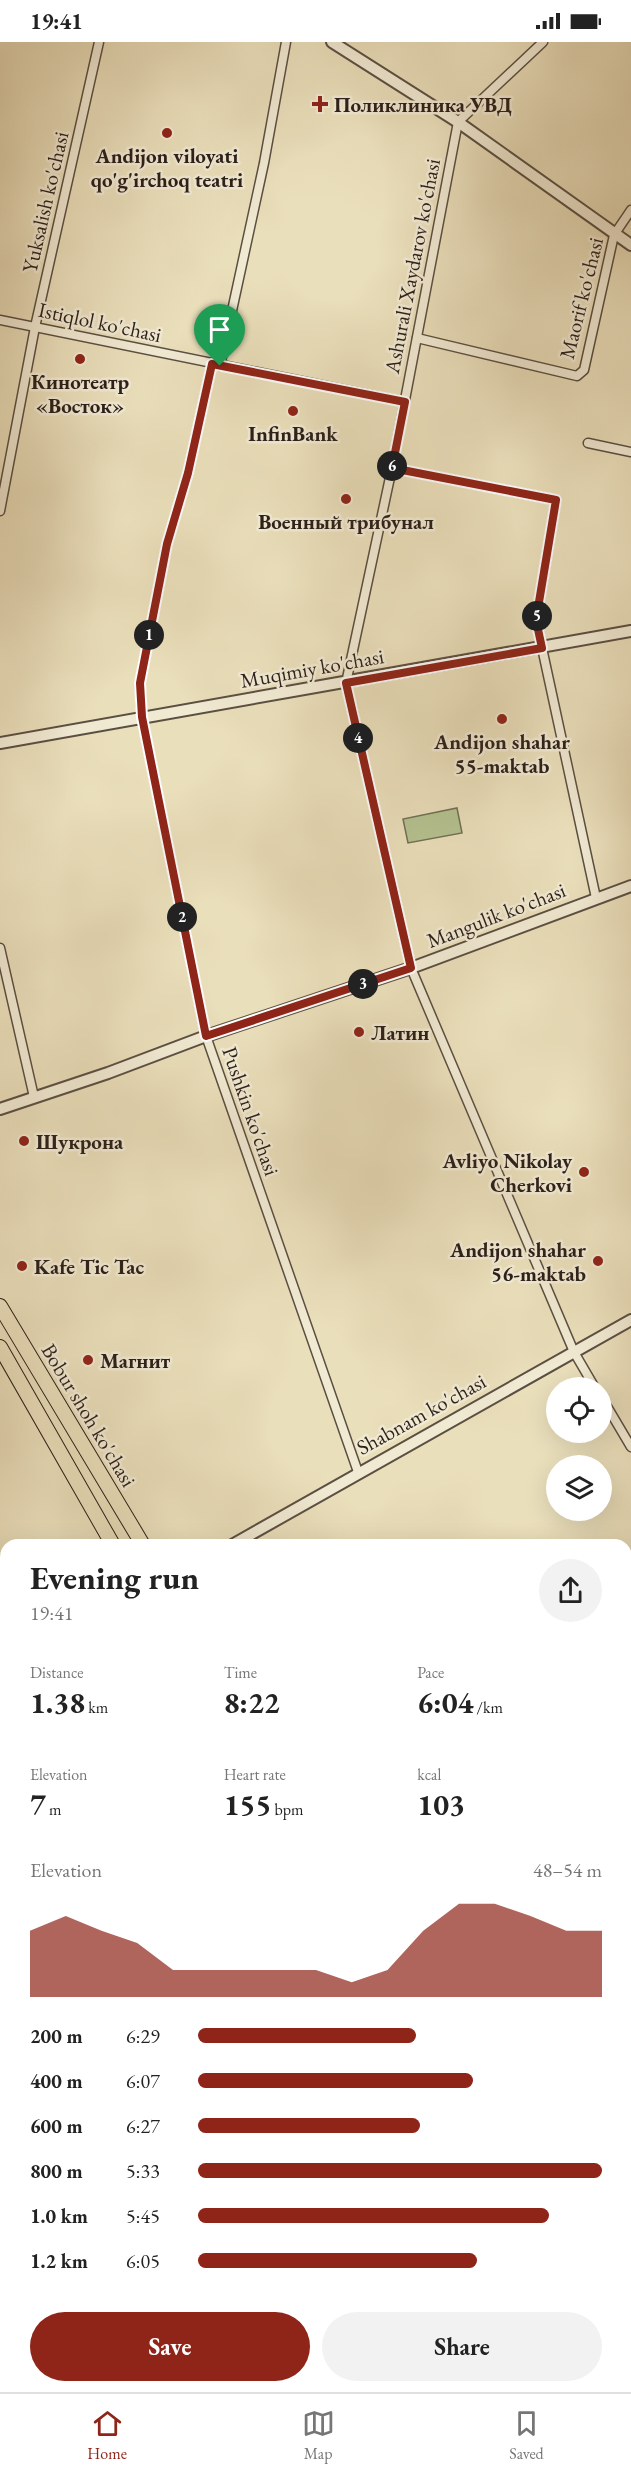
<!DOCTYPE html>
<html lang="en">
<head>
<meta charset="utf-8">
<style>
	:root { --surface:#fff; --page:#f2f2f2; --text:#222; --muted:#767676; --line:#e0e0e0; --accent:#8f2418 }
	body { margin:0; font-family:"EB Garamond",serif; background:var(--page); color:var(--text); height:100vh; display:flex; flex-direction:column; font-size:22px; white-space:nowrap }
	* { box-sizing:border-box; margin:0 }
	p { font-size:20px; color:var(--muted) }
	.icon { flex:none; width:33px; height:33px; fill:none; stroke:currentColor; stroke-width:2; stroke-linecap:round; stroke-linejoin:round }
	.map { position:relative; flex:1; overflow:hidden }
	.drawer { position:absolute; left:0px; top:1497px; width:632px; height:854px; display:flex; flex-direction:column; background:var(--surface); border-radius:18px 18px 0 0; box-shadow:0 6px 24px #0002 }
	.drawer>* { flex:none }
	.buttons { position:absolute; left:546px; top:1335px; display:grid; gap:12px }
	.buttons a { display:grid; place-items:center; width:66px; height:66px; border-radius:50%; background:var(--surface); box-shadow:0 6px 24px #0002; font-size:30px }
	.pin { position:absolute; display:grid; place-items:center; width:51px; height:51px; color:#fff; margin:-62px -26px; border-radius:50% 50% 50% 0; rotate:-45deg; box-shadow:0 0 6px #0007 }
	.pin .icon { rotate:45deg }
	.km { position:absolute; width:30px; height:30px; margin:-15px; border-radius:50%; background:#222; color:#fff; font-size:16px; line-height:30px; text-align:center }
	.round { display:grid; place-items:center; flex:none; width:63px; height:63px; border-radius:32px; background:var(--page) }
	.overview { display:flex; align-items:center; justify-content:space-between; height:102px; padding:0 30px }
	h1 { font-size:33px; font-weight:700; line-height:45px }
	.stats { display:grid; grid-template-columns:repeat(3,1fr); gap:9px; height:102px; padding:6px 30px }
	.stats div { display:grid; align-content:center }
	.stats b { font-size:30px; font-weight:700 }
	.stats small { font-size:16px; font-weight:400 }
	.stats p { font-size:16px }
	.chart { height:168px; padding:12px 30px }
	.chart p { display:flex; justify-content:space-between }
	.chart svg { width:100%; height:108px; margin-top:6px; fill:var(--accent); opacity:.7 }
	.primary-button { display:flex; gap:12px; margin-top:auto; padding:12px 30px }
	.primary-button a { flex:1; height:69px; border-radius:36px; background:var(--accent); color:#fff; font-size:24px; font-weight:700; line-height:69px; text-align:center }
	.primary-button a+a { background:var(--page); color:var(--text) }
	ul { padding:0 30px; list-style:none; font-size:20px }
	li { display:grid; grid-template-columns:96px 72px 1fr; align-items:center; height:45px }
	li i { height:15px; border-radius:8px; background:var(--accent) }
	.status { display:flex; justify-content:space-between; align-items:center; height:42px; padding:0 30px; background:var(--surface); direction:ltr }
	.status svg { height:16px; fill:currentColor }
	.dock { display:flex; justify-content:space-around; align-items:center; height:84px; border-top:2px solid var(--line); background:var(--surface); font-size:16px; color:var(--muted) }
	.dock a { display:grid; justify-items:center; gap:3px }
	.dock .selected { color:var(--accent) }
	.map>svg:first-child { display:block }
	.green { fill:#b5c291; stroke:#707056; stroke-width:1.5 }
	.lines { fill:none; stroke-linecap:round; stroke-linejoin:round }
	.minor-casing { stroke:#5b4f42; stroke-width:11 }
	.tertiary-casing { stroke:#5b4f42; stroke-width:14 }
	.secondary-casing { stroke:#2b1f1a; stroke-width:15 }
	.primary-casing { stroke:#2b1f1a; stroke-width:16 }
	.minor { stroke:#f1ead3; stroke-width:8 }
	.tertiary { stroke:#f1ead3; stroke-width:10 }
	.secondary { stroke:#f1ead3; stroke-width:12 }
	.primary { stroke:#eadfbb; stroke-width:14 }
	.route-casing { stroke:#fff; stroke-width:12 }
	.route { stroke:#8f2418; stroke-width:8 }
	.poi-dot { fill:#8f2418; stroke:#f1ead3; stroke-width:2 }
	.labels { text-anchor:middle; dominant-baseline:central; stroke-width:5; stroke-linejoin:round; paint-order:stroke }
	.poi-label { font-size:21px; font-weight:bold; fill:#2b1f1a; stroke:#f1ead3; text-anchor:start }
	.street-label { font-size:21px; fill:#2b1f1a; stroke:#f1ead3 }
</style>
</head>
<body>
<div class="status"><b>19:41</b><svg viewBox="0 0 49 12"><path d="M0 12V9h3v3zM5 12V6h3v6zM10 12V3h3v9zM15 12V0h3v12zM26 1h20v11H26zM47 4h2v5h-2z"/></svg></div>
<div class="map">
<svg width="631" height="2350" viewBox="0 0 631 2350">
	<rect width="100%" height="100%" fill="#eadfbb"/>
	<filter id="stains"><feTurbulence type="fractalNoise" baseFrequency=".00333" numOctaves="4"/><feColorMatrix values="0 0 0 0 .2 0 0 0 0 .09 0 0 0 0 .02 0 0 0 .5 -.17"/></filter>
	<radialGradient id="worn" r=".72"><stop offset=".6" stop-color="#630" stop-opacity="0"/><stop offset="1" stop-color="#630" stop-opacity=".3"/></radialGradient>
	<path class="green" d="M457,766L462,791L408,801L403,777Z"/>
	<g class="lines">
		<g class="minor-casing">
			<g id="minor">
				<path d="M543,0L458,80L392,426L346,641L411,926L574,1310L595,1346"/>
				<path d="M0,278L405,360"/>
				<path d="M417,296L577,334L584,328L614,193L631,168"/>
				<path d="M212,322L188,431L167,502L140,641L142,675L206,994L358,1430"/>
				<path d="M220,324L264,121L286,0"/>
				<path d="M588,401L631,410"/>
				<path d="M392,426L556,458L536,578L596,856"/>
				<path d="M0,469L35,285L99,0"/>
				<path d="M0,906L34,1055"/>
				<path d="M602,1356L631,1405"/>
				<path d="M0,1731L6,1730"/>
				<path d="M0,1837L6,1836"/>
				<path d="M0,2107H6"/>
				<path d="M626,2142L631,2139"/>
				<path d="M0,2180H6"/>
				<path d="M626,2241L631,2238"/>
				<path d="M0,2319H6"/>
				<path d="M626,2335L631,2332"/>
				<path d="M226,2344V2350"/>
			</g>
		</g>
		<g class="tertiary-casing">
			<g id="tertiary">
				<path d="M332,0L458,80L631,203"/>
				<path d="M0,701C210,662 421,628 631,589"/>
				<path d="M0,1067L108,1031L206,994L411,926L631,844"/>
				<path d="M232,1503L631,1278"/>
				<path d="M0,1546H6"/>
			</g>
		</g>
		<g class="secondary-casing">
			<g id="secondary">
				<path d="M626,1817L631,1815"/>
				<path d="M626,1836L631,1834"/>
				<path d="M0,1952L6,1949"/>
			</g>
		</g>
		<g class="primary-casing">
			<g id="primary">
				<path d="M0,1264L143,1503"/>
				<path d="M0,1305L113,1503"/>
				<path d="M503,2344L504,2350"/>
				<path d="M523,2344L524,2350"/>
			</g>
		</g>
		<use href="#minor" class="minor"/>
		<use href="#tertiary" class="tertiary"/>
		<use href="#secondary" class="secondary"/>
		<use href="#primary" class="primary"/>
	</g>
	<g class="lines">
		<g class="route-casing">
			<path id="route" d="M212,322L405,360L392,426L556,458L536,578L542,606L346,641L411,926L206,994L142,675L140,641L167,502L188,431Z"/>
		</g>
		<use href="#route" class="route"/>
	</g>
	<g class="poi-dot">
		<path d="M317 53h6v6h6v6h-6v6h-6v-6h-6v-6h6z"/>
		<circle cx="167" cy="91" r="6"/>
		<circle cx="80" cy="317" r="6"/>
		<circle cx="293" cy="369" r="6"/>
		<circle cx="346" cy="457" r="6"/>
		<circle cx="502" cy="677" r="6"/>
		<circle cx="359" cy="990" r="6"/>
		<circle cx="24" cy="1099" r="6"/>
		<circle cx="584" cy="1130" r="6"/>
		<circle cx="598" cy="1219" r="6"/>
		<circle cx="22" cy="1224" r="6"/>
		<circle cx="88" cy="1318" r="6"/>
	</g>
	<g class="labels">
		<g class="poi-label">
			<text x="334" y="62">Поликлиника УВД</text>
			<text x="167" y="113" text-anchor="middle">Andijon viloyati<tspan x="167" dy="24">qo'g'irchoq teatri</tspan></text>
			<text x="80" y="339" text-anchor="middle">Кинотеатр<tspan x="80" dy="24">«Восток»</tspan></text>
			<text x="293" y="391" text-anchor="middle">InfinBank</text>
			<text x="346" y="479" text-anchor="middle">Военный трибунал</text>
			<text x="502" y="699" text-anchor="middle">Andijon shahar<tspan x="502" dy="24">55-maktab</tspan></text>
			<text x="371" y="990">Латин</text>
			<text x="36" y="1099">Шукрона</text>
			<text x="572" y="1118" text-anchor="end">Avliyo Nikolay<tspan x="572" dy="24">Cherkovi</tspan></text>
			<text x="586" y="1207" text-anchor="end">Andijon shahar<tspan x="586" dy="24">56-maktab</tspan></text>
			<text x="34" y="1224">Kafe Tic Tac</text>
			<text x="100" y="1318">Магнит</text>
		</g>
		<g class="street-label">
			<text transform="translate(45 160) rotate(-77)">Yuksalish ko'chasi</text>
			<text transform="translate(412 224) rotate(-79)">Ashurali Xaydarov ko'chasi</text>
			<text transform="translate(581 256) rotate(-76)">Maorif ko'chasi</text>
			<text transform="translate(100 280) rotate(12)">Istiqlol ko'chasi</text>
			<text transform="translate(312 626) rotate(-10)">Muqimiy ko'chasi</text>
			<text transform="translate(496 873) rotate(-21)">Mangulik ko'chasi</text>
			<text transform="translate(251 1069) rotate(71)">Pushkin ko'chasi</text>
			<text transform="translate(421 1372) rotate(-29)">Shabnam ko'chasi</text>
			<text transform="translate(89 1373) rotate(59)">Bobur shoh ko'chasi</text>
		</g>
	</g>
	<rect width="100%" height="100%" filter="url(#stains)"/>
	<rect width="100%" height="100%" fill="url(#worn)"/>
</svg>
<div class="buttons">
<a><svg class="icon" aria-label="locate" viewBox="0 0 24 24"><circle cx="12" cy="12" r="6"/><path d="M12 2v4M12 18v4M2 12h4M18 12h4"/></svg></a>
<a><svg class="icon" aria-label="layers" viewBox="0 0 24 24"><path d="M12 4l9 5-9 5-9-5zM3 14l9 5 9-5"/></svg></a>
</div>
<div class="pin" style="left:220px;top:324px;background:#1e9e55"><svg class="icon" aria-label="arrive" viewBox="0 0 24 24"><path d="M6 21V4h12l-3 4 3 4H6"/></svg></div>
<b class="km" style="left:149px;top:593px">1</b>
<b class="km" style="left:182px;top:875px">2</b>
<b class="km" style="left:363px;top:942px">3</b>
<b class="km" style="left:358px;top:696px">4</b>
<b class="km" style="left:537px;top:574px">5</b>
<b class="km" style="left:392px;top:424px">6</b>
<section class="drawer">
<div class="overview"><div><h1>Evening run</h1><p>19:41</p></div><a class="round"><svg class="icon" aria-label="share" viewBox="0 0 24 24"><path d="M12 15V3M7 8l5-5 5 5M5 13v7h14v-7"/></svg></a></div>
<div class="stats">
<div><p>Distance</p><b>1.38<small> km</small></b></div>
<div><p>Time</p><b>8:22</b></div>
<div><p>Pace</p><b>6:04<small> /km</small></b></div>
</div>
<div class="stats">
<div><p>Elevation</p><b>7<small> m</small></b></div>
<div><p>Heart rate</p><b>155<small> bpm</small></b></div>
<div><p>kcal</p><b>103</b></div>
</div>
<div class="chart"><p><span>Elevation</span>48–54 m</p>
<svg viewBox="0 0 160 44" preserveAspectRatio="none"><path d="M0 44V17L10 11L20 17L30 22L40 33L50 33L60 33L70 33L80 33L90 38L100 33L110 17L120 6L130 6L140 11L150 17L160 17V44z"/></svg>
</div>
<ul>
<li><b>200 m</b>6:29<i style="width:54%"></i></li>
<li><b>400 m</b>6:07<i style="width:68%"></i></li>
<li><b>600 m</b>6:27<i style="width:55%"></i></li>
<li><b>800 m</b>5:33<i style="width:100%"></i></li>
<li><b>1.0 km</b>5:45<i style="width:87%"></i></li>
<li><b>1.2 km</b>6:05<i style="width:69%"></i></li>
</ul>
<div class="primary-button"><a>Save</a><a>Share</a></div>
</section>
</div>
<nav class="dock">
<a class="selected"><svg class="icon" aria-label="home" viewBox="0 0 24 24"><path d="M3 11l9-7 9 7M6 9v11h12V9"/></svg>Home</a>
<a><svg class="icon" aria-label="map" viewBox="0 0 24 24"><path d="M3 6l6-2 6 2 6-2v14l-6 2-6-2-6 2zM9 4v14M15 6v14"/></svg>Map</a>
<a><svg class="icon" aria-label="saved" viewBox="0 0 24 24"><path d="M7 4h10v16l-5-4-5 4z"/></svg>Saved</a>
</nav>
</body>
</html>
